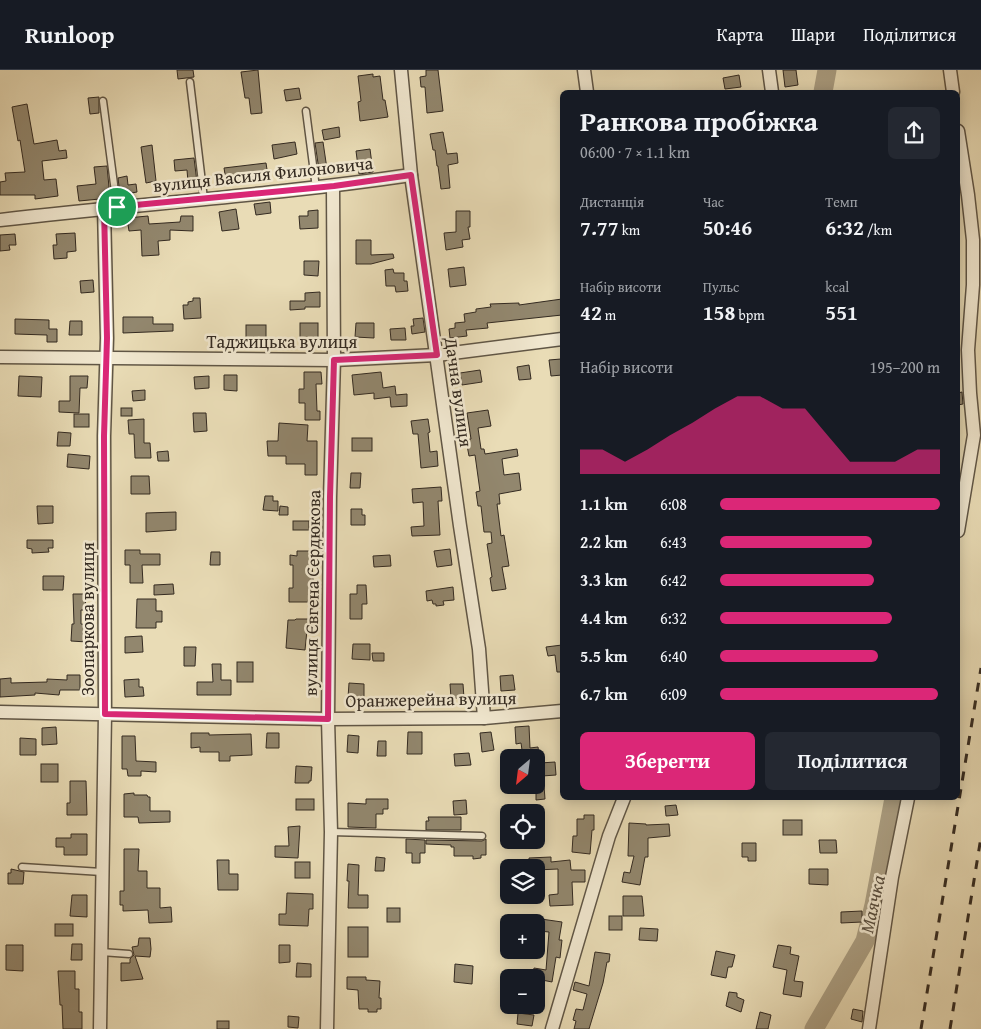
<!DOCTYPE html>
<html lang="uk">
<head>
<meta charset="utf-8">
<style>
	:root { --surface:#171b24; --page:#242831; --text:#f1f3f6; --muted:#9ea1a6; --line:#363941; --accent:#db2777 }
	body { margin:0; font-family:"Gentium Book Plus",serif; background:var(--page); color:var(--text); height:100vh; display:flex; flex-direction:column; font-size:19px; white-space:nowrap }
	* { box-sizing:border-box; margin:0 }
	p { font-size:16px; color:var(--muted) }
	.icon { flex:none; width:28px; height:28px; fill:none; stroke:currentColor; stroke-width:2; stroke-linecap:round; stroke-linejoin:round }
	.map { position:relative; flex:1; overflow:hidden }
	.panel { position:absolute; left:560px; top:20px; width:400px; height:710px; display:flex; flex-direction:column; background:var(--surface); border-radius:8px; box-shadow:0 2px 12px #0003 }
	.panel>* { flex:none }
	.needle { width:32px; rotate:208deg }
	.buttons { position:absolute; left:500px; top:679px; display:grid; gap:10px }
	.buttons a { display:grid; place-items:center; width:45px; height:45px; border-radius:8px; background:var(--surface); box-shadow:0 2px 12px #0003; font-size:25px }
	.pin { position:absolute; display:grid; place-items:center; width:42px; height:42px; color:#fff; margin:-21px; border:2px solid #fff; border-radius:50%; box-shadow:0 1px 5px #0007 }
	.round { display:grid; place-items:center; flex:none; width:52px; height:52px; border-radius:8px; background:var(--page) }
	.head { display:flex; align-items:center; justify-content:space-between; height:85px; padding:0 20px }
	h1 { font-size:28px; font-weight:800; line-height:38px }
	.stats { display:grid; grid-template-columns:repeat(3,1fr); gap:8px; height:85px; padding:5px 20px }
	.stats div { display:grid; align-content:center }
	.stats b { font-size:21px; font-weight:800 }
	.stats small { font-size:14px; font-weight:400 }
	.stats p { font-size:14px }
	.chart { height:140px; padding:10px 20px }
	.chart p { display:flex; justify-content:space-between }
	.chart svg { width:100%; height:90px; margin-top:5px; fill:var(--accent); opacity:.7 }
	.primary-button { display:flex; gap:10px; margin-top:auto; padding:10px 20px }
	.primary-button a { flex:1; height:58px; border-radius:8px; background:var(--accent); color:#fff; font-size:20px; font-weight:800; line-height:58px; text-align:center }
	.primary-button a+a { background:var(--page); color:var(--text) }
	ul { padding:0 20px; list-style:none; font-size:16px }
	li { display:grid; grid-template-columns:80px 60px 1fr; align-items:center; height:38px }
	li i { height:12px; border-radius:6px; background:var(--accent) }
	header { display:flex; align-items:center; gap:30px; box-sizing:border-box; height:70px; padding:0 25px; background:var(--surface); border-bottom:1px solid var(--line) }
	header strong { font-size:24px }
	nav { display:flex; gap:28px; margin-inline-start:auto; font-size:18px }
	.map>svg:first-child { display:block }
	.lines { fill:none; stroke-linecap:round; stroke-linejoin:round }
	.river { stroke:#ab9f83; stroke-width:19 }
	.building { fill:#92876e; stroke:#332a21 }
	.lane-casing { stroke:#605646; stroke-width:9 }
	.street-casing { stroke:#605646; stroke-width:15 }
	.lane { stroke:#f1e8d0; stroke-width:6 }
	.street { stroke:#f1e8d0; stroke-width:12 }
	.rail { stroke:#332a21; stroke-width:3; stroke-dasharray:9 9; stroke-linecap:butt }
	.route-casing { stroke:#fff; stroke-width:10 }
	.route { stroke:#db2777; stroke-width:6 }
	.labels { text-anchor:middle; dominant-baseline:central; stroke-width:5; stroke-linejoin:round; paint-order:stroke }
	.street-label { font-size:18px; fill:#332a21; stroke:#f1e8d0 }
	.water-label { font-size:19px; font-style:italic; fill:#574d3e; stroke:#f1e8d0 }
</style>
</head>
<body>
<header>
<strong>Runloop</strong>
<nav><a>Карта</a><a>Шари</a><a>Поділитися</a></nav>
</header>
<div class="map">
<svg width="981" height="959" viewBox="0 0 981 959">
	<rect width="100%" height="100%" fill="#e9dcb6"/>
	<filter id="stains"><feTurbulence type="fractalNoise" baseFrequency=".004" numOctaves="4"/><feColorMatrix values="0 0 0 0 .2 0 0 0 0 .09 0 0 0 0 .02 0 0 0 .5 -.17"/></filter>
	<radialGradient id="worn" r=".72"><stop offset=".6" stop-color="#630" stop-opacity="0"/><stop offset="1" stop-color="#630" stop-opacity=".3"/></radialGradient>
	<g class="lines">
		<g class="river">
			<path d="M823,22L827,0"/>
			<path d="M814,959L865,871L874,835L894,728"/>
		</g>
	</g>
	<g class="building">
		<path d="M177,0H193L194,7L178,9Z"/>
		<path d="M258,0L262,43L251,44L249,28H245L241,2Z"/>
		<path d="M426,0H438L443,41L427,43L425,17H421L420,7L426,6Z"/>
		<path d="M783,0H796L798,15L785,17Z"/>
		<path d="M373,4V7L380,6L383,30H385L388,47L360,51L358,32L361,31L358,6Z"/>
		<path d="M739,5L741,17L725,19L723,8Z"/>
		<path d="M299,18L301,29L286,31L284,20Z"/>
		<path d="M99,27V43L90,44L88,28Z"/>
		<path d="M27,34L34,74L57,70L59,81L66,80L67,88L42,91L44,110L56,109L58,126L35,129V125H0V112L6,111L5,103L25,102L20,70L18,71L12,37Z"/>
		<path d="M339,57L340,67L324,70L322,60Z"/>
		<path d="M443,62L447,84L457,83L458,93L448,95L450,118L441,119L438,96H437L435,80H433L430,64Z"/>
		<path d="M295,72L297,84L274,89L272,75Z"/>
		<path d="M323,72L327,99L319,100L315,73Z"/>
		<path d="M152,75L156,111L146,113L141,77Z"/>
		<path d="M370,79L373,102L359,104L356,81Z"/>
		<path d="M194,88L197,112H188L187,100L175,101L174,90Z"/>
		<path d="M266,93L268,106L226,110L224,98Z"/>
		<path d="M107,96L110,128L79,131L77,116L96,114L94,97Z"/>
		<path d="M127,106L128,115L136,114L137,122L120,125L118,108Z"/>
		<path d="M270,132L271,143L256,145L254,134Z"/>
		<path d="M236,139L239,159L222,161L219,142Z"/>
		<path d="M318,140V158L300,159L299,146H308V141Z"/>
		<path d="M456,141H470V157H468L470,169L462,170L463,177L446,180L444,163L456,162Z"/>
		<path d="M148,146L149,154L180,152L181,146H193V161L170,160V170L158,171L159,185L142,186L141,160L129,161L127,148Z"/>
		<path d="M75,163L76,181L67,182V188L54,189L53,175H57L56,164Z"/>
		<path d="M15,164L16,175H9L10,180L0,181V165Z"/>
		<path d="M356,170H371V185L393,184L394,188L371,194H356Z"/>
		<path d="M304,191H319L318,206L304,205Z"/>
		<path d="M464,197L466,215L450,217L448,199Z"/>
		<path d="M393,199L394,203H404V211H407L408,221L396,222L395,216H386L385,200Z"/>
		<path d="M93,210L94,222L81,223L80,211Z"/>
		<path d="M320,222V237H305V239L290,240V231H305V223Z"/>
		<path d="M193,228H200L201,248L184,249L183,235H188V232L193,231Z"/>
		<path d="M562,229V245L487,253L488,258L466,260L467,266L450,268L449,259L455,258V253L465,252L464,244L476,242V239L491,237L490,234L519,233V235Z"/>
		<path d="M123,247H153V254H173V261L123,263Z"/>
		<path d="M423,248L425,262L412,264L411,256H414L413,249Z"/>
		<path d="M15,249L49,250V259H57V272H47V265L15,264Z"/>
		<path d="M70,251H82V265H69Z"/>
		<rect x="300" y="253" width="18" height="16"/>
		<path d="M356,253H374V268L355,267Z"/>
		<rect x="246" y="255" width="20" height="14"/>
		<path d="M405,258L406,270H391L390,259Z"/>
		<path d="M561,289L562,305L551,306L549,290Z"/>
		<path d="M529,295L531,309L519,310L517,297Z"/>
		<path d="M480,300L482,312L462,315L460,303Z"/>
		<path d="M304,302H321L322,314H316L317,341H320V350H305V333H299V319H304Z"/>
		<path d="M381,302L383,318L395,316L396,325L407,324V336L391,337L390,327L374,329V323L354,325L352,305Z"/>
		<path d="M224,305H237V321L224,320Z"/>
		<path d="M19,306L42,307L41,327L18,326Z"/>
		<path d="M70,306H88L87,318H80L79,343L59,342V331H70Z"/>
		<path d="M209,306V318L195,319L194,307Z"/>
		<path d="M145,320V330L133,331L132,321Z"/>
		<path d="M962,322L963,334L958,335V323Z"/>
		<rect x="121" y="338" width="11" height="8"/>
		<path d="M488,340L491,356L478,358L481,379H484L485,384L517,379L518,386L502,389L504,405L519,403L521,420L499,424L500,434H497L501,466L504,465L509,496L502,497L506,519L492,521L490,508L492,507L487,474L492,473L491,462H484L481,436H478L476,422L480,421L475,385L469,386L466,370L471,369L467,343Z"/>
		<path d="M193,343H206L207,361L194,362Z"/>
		<rect x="74" y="344" width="15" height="13"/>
		<path d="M144,349V373H150L151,388H135L134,364H129L128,350Z"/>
		<path d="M428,349L430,362L428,363L430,382L437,381L438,396L421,398L418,364H413L411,351Z"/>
		<path d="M279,353L308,355L307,371H317V405H305V394H286V386H268L267,371H278Z"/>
		<path d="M58,362L71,363L70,376H57Z"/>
		<rect x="352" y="368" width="20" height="13"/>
		<path d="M168,381L169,391H158L157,382Z"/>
		<path d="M68,384L90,386L89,399L67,397Z"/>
		<path d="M351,403H361L360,418H350Z"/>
		<path d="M131,406H149L150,424H131Z"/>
		<path d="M441,417L442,431H438L440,465L412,466L411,457L424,456L423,432L413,433L412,419Z"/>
		<path d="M265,426H273V431H278V441L263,440Z"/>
		<path d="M37,436H53V453L38,454Z"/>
		<path d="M280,436L288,437V445H279Z"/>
		<path d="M351,439H362V445H365V455H351Z"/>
		<path d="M176,442V460L146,462V443Z"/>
		<rect x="293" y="451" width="16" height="9"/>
		<path d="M27,470H53V478H48L49,482L32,483V479L27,478Z"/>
		<path d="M450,479L452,495L437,497L434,481Z"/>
		<path d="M125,480H140V484H160V495H142L143,513H130V495H125Z"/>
		<path d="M297,481H314V495H312L315,532H289V518H293V495H290V485L297,486Z"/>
		<path d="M211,482H220V495H210Z"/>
		<path d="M390,485L391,496L374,497L373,486Z"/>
		<path d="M43,506H64L63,520H43Z"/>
		<path d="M173,514L174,524L154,525V515Z"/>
		<path d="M357,515H366L367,534H362V549H350V524H357Z"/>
		<path d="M453,517L454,530L443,531L444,535L436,536V534H433L432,530L427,531L426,521Z"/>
		<path d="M73,524H85L86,540H81V554L88,555L87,572L71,571L72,554H74Z"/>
		<path d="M137,529H156V541H162V552H156V558H136Z"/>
		<path d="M296,549H314L313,561L307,560L305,580L286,578L288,550H295Z"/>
		<path d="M142,566L143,582L125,583V567Z"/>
		<path d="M353,574H370V590L352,589Z"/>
		<path d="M562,575V602H557L555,585L548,586L546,577Z"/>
		<path d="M184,577H196L195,596H184Z"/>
		<path d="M372,583H384V591H373Z"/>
		<rect x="237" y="592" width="16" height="20"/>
		<path d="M212,594H221V610H231V625H197V612H213Z"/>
		<path d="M67,605H80V620H60L59,625L35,623V625L0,627V609L11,608V613L47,612V609L67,610Z"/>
		<path d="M513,605L515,620L501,621L500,606Z"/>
		<path d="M139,609V617H143L144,626L125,627L124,610Z"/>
		<path d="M349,613L364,614V628H359V631L351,630V628H348Z"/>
		<path d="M450,614H463L464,628H451Z"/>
		<path d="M529,656L530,678L538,677L539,685L523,687L521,673L516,674L515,657Z"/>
		<path d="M56,657L57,674L42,675V658Z"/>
		<path d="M408,662H422V684H407Z"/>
		<path d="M491,662L494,680L482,682L480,663Z"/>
		<path d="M191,663H209V665L251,664L252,685L230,686V691H219V682H200V677L191,678Z"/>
		<path d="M267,663H279V678H266Z"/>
		<path d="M348,665L359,666L358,683L347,682Z"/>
		<path d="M122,666H135L136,691L156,692V702L141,701V706H128L127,699H122Z"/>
		<path d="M20,668L36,669V685H20Z"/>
		<path d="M378,671H386V686H377Z"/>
		<path d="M469,683L471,695L455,696L454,684Z"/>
		<path d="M555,692L556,705L542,706L540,693Z"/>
		<rect x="41" y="694" width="17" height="18"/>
		<path d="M296,696L312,697L311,711H309V713H295Z"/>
		<path d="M70,711H86L87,745H67V733H70Z"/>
		<path d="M536,716H544L545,729L536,730Z"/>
		<path d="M134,723V725H147L148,727H150V741H170V752L139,753L138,747H124V724Z"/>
		<rect x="296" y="729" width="18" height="11"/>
		<path d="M366,729H388V739H383V744H376V758L348,757V733L366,734Z"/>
		<path d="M466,730L467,744L454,745L453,731Z"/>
		<path d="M676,735L678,745L666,746L665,736Z"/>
		<path d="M584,745H594V760H592L590,784L572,782L573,766H577V749H584Z"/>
		<path d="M428,747H461V760H426V751H429Z"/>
		<rect x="783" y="750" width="19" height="15"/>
		<path d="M629,753L646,754V755L669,754L670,766L648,768V787H645L640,815L622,812L624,802L630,803L634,786H628Z"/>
		<path d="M300,756L298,788L275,787V776H289L288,757Z"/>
		<path d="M71,764H87V785H64V777H56V768H71Z"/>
		<path d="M406,769L425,770V783H420V793H412V783H406Z"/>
		<path d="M486,769V785H481V788L473,789V786H454V777H451V775L426,774V770L482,771Z"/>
		<path d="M819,770H836L837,783H820Z"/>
		<path d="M742,773H756V791H748V787H742Z"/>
		<path d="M124,779H139L138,801H147V818H160V838L171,837L172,852L149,853L148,840L123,841V835H120V821H124Z"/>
		<path d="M376,787L385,788L384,801H375Z"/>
		<path d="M551,787V792L570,790L571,800H585V812H572L573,835L550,836L549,825L558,824V799L536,800V798H529V788Z"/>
		<path d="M217,790H229V804H238V820H218Z"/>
		<rect x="295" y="792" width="15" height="16"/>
		<path d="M348,794L359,795L358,825H368V838H348L349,811H347Z"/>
		<path d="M11,799L24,802L23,814H8V803H11Z"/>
		<path d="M809,799H828V815L809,814Z"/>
		<path d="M287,823L313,824V839H309L308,856L279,855V844H286Z"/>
		<path d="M72,825H87V847L70,846Z"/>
		<path d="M623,826H642L644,846H623Z"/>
		<rect x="387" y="838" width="13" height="14"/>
		<path d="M862,841V852L841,853V842Z"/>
		<rect x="609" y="846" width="13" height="14"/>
		<path d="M541,849L562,852L559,870H562L560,888L556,887L552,912L532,908L534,898L546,900L549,862L539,861Z"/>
		<rect x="55" y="854" width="18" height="12"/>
		<rect x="348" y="857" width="20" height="30"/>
		<path d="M640,858L658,859L657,871L639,870Z"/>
		<path d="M139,868H150L151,879L150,887L135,886L143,909L121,911V893H130V889L134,885L132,877L138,876Z"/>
		<path d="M72,874H82V890H71Z"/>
		<path d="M6,875H23V901L6,900Z"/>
		<path d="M279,875H290V892L279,893Z"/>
		<path d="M778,875L791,877L790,884L799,886L794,911L803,912L801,927L783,924L787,900L773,897Z"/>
		<path d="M716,881L735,885L732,897H728L726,908L711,905Z"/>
		<path d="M595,882L610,884L609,892H607L603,913L589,959H574L576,951L573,950L576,939L583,940L587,924L573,920L575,912L589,916Z"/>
		<path d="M297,893L311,894V907H296Z"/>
		<path d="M455,894L473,896L472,914L454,912Z"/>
		<path d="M58,901H75V919H79V942H82V959H63L62,935H60Z"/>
		<path d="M347,907H366V910L380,911L379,928H381V939H377V942H368V939H359L358,920L347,919Z"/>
		<path d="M729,922L737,923V927L744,930L741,942L726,936Z"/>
		<path d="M853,939L863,941L862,952L851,949Z"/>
		<path d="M760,942L771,945L768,959H756Z"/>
		<path d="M518,943L534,945L532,956L517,954Z"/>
		<path d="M288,946L299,947L298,958L288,957Z"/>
		<rect x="217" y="951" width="12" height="8"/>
	</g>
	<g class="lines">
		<g class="lane-casing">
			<g id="lane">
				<path d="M190,12L204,129"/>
				<path d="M103,31L117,137"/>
				<path d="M306,41L316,118"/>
				<path d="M331,762L482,766"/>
				<path d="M22,797L102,802"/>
				<path d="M101,882L129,884"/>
			</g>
		</g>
		<g class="street-casing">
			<g id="street">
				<path d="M401,0L411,105L460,456L479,579L484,648"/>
				<path d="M584,0L587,22"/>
				<path d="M769,0L772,22"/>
				<path d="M950,0L953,22"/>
				<path d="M958,61L968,125L973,170V215L968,280L970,323L974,365L958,461"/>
				<path d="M0,150C137,134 275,125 411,105"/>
				<path d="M0,287L334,290L437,285L562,269"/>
				<path d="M0,642L328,649L484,648L562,641"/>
				<path d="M100,959L105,644L104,366L107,268L104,138"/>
				<path d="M327,959L331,762L328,649L330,427L334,290L333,116"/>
				<path d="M552,959L609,766L624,728"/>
				<path d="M869,959L892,807L908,728"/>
			</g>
		</g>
		<use href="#lane" class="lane"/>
		<use href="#street" class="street"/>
		<g class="rail">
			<path d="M921,959L981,598"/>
			<path d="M950,959L981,767"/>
		</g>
	</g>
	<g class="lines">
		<g class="route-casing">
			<path id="route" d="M411,105L437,285L334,290L330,427L328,649L105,644L104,366L107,268L104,138L334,116Z"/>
		</g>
		<use href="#route" class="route"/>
	</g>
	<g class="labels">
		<g class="street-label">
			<text transform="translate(263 104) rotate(-6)">вулиця Василя Филоновича</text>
			<text x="282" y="271">Таджицька вулиця</text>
			<text transform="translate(459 322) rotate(82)">Дачна вулиця</text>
			<text transform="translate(312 523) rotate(-89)">вулиця Євгена Сердюкова</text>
			<text transform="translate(87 549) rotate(-90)">Зоопаркова вулиця</text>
			<text transform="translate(431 629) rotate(-1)">Оранжерейна вулиця</text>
		</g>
		<g class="water-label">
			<text transform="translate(872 834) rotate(-78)">Маячка</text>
		</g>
	</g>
	<rect width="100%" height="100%" filter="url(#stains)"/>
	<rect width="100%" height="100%" fill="url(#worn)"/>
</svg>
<div class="buttons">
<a><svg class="needle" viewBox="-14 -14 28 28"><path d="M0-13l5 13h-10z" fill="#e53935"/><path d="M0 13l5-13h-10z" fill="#9ea1a6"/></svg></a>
<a><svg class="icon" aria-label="locate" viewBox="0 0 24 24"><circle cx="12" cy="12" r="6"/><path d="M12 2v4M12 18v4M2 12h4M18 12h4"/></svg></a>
<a><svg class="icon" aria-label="layers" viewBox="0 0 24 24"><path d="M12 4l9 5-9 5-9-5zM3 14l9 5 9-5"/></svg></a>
<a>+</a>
<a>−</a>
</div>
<div class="pin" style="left:117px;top:137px;background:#1e9e55"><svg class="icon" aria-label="arrive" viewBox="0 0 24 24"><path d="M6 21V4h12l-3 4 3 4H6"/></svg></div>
<section class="panel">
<div class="head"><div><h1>Ранкова пробіжка</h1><p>06:00 · 7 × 1.1 km</p></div><a class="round"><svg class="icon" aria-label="share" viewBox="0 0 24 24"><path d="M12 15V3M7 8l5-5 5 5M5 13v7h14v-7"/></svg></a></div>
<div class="stats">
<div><p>Дистанція</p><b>7.77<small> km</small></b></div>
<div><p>Час</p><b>50:46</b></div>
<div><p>Темп</p><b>6:32<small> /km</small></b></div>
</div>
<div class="stats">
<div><p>Набір висоти</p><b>42<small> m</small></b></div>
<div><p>Пульс</p><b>158<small> bpm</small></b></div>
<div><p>kcal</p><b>551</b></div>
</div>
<div class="chart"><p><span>Набір висоти</span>195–200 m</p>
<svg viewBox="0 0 160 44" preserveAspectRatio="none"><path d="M0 44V32L10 32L20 38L30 32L40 25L50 19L60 12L70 6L80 6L90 12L100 12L110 25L120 38L130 38L140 38L150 32L160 32V44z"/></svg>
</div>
<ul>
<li><b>1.1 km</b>6:08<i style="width:100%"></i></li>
<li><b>2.2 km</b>6:43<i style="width:69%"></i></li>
<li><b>3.3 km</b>6:42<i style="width:70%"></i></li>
<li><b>4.4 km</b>6:32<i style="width:78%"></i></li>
<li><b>5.5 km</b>6:40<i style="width:72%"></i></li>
<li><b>6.7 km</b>6:09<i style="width:99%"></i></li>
</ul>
<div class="primary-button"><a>Зберегти</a><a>Поділитися</a></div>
</section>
</div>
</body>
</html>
